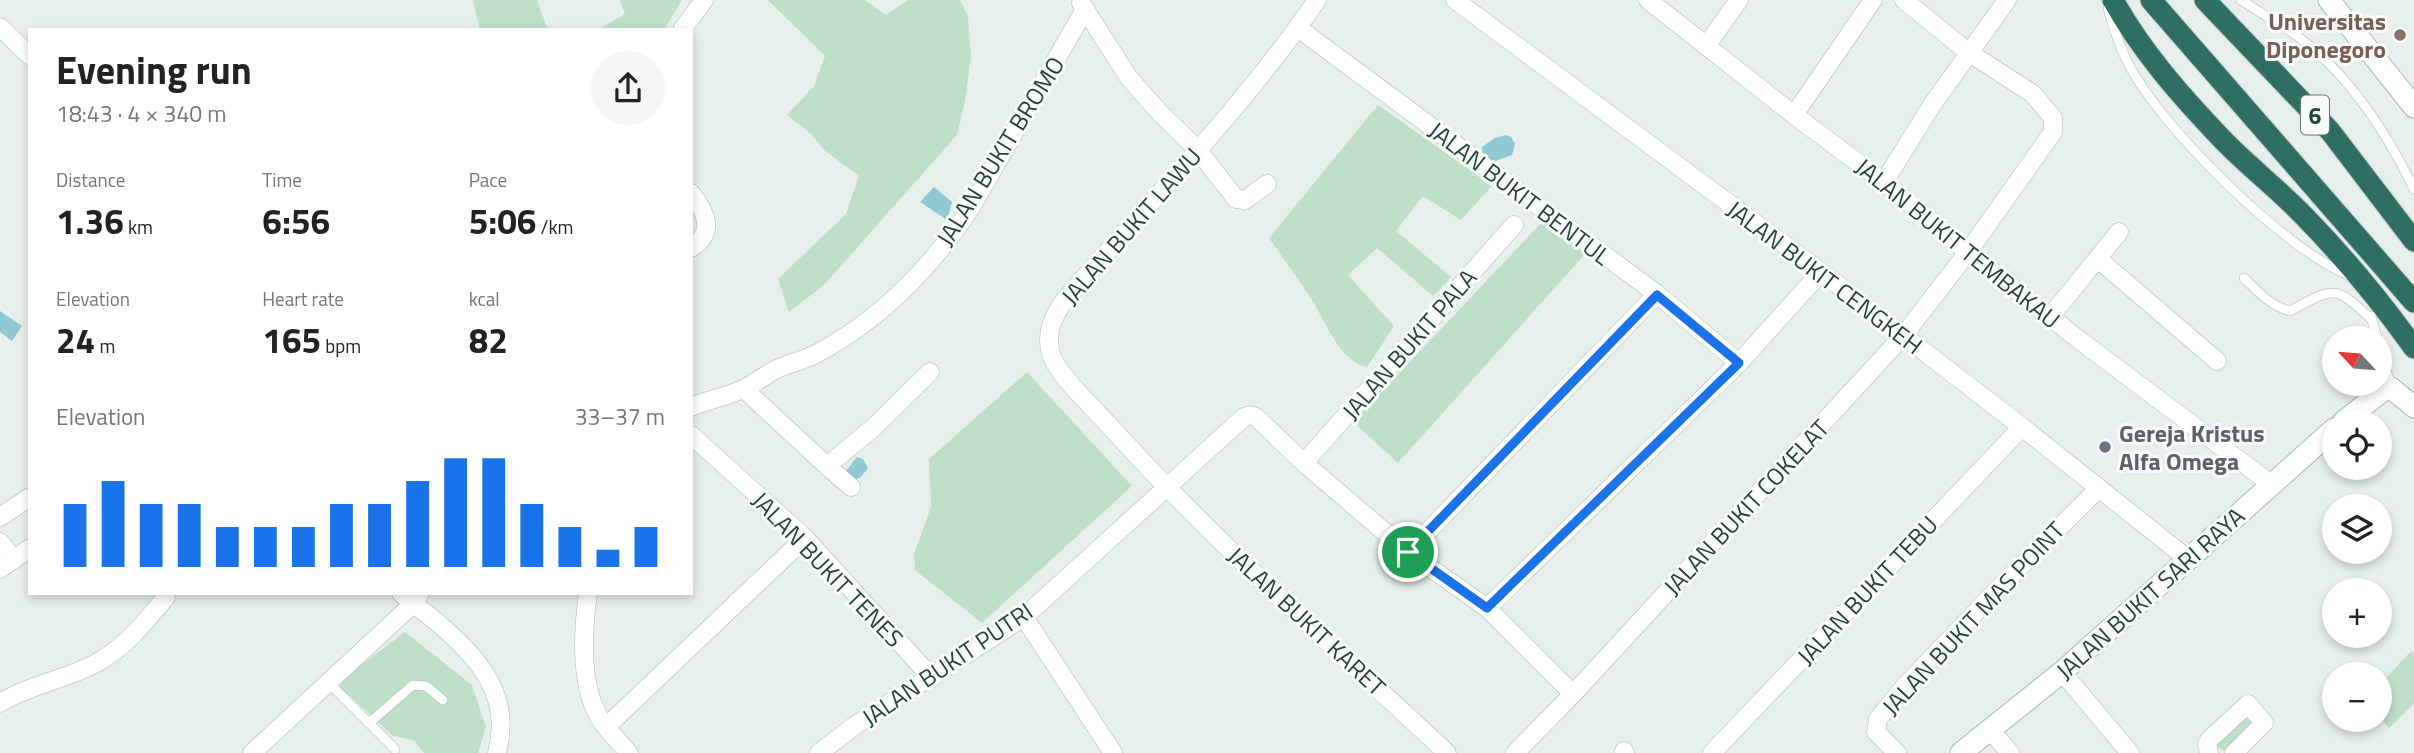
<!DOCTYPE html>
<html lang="en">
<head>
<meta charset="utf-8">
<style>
	:root { --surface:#fff; --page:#f6f6f6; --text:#222; --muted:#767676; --accent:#1a73e8 }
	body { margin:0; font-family:"Titillium Web",sans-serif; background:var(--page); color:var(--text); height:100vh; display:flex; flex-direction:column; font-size:26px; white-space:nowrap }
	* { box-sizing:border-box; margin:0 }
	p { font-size:23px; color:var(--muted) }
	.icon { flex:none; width:38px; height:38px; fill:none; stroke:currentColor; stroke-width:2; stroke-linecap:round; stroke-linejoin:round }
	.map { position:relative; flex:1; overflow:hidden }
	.sheet { position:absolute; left:28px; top:28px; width:665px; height:567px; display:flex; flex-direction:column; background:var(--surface); border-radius:0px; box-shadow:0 4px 10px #0003 }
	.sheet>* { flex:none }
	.needle { width:46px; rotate:296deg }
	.fabs { position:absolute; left:2322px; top:326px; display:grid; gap:14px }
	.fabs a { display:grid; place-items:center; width:70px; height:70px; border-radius:50%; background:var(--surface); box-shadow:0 4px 10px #0003; font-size:35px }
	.pin { position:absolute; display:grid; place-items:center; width:60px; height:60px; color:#fff; margin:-30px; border:4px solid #fff; border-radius:50%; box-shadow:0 2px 7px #0007 }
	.round { display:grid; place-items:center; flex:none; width:74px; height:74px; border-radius:37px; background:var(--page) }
	.overview { display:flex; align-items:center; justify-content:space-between; height:119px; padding:0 28px }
	h1 { font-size:38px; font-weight:700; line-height:52px }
	.stats { display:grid; grid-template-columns:repeat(3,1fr); gap:10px; height:119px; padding:7px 28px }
	.stats div { display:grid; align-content:center }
	.stats b { font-size:35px; font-weight:700 }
	.stats small { font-size:19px; font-weight:400 }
	.stats p { font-size:19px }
	.chart { height:196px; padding:14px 28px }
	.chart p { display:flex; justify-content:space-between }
	.chart svg { width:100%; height:126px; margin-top:7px; stroke:var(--accent); stroke-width:6 }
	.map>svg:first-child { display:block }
	.green { fill:#bfe0c8 }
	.water { fill:#8ec9d4 }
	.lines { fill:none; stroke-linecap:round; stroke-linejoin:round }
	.lane-casing { stroke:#a8b8b2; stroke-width:10 }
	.street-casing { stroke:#a8b8b2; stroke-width:19 }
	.secondary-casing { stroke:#a4bbb3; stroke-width:23 }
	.highway-casing { stroke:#c2cac8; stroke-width:23 }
	.lane { stroke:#fff; stroke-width:9 }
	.street { stroke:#fff; stroke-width:18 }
	.secondary { stroke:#fff; stroke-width:21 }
	.highway { stroke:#2f6f62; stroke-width:21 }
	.route-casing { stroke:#fff; stroke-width:14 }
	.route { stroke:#1a73e8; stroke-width:9 }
	.education-dot { fill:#8d6e63; stroke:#f7fbf9; stroke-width:2.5 }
	.worship-dot { fill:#6b7280; stroke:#f7fbf9; stroke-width:2.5 }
	.labels { text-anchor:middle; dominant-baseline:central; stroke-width:6; stroke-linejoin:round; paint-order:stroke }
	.shield { fill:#f7fbf9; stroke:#637a73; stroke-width:2 }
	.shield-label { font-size:23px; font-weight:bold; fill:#24423a }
	.education-label { font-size:24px; font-weight:bold; fill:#785e54; stroke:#f7fbf9; text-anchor:end }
	.street-label { font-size:24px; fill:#24423a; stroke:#f7fbf9 }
	.worship-label { font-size:24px; font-weight:bold; fill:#5b616d; stroke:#f7fbf9; text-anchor:start }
</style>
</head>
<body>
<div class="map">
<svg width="2414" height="753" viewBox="0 0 2414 753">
	<rect width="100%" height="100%" fill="#e6efeb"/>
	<g class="green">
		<path d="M473,0H537L546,25L551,30H480Z"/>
		<path d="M620,0H682L664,30H598L625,14Z"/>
		<path d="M768,0H865L886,15L908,0H960L968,17L971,56L965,101L957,135L824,285L789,312L778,279L846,214L859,176L824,150L811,134L787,115L814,86L825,56Z"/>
		<path d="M1378,105L1492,186L1461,220L1423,196L1396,231L1451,277L1433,296L1377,248L1348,275L1394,326L1367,367C1340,363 1324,318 1310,297C1297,277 1283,258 1269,238Z"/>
		<path d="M1543,221L1585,254L1398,463L1353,422Z"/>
		<path d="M1027,372L1132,486L982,623L915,570L914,554L931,507L929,459Z"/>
		<path d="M405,632L472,685L486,727L478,753H424L414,740L393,736L340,687L343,679Z"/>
		<path d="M2411,651L2414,653V703L2389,728L2380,718V685Z"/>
		<path d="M2249,713L2256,723L2224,751L2218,747L2217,740Z"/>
	</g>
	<g class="water">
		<path d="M1506,135L1511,137L1515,144L1512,155L1493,162L1483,156L1482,147L1495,138Z"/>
		<path d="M934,187L952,202L947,220L920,202Z"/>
		<path d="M0,311L22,326L12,341L0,332Z"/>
		<path d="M857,457L863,459L868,468L861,477L854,480L846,471Z"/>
	</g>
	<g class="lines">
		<g class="lane-casing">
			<g id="lane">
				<path d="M2241,0C2259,12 2278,23 2296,35C2349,74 2386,131 2414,189"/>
				<path d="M2108,8C2113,27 2119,45 2128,63C2159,125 2286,252 2351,276"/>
				<path d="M2244,278C2258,292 2271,306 2290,311C2334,288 2333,283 2371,319"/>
				<path d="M2371,316L2377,338"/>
				<path d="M2380,349L2391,386"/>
				<path d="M327,681L395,749"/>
				<path d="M369,723L413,685L426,686L443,700"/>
			</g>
		</g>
		<g class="street-casing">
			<g id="street">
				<path d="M1317,0C1243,108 1150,201 1065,300C1053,316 1045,333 1051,354C1057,374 1093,408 1108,424C1213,541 1332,645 1447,753"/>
				<path d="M1455,0L1821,272L2022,427L2189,560"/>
				<path d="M1648,0L1794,115L1884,182L1968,252L2078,339L2271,484"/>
				<path d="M1081,3L1129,78L1160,113L1197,149L1236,199L1245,200L1267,184"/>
				<path d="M0,27L30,56"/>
				<path d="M1298,28L1657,294L1739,363"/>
				<path d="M682,30L704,0"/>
				<path d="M1706,46L1739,0"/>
				<path d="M1794,115L1873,0"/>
				<path d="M1884,182L1932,105L2007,0"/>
				<path d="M691,193C706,212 716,232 691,248"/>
				<path d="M2098,259L2217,361"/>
				<path d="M2050,317L2119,232"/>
				<path d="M744,389L827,466L874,427L930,372"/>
				<path d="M691,407C709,399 731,396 747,387C758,381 768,373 779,368C791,363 803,360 814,355C879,321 930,269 970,209L1084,11"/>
				<path d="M691,435L805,538L932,678"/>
				<path d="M1304,463L1514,225"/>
				<path d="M827,466L851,487"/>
				<path d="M0,517L30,497"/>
				<path d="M0,542L14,560"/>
				<path d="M1408,552L1657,294"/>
				<path d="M0,569L30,548"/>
				<path d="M401,593C413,605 427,613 439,624C480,659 512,696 497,753"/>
				<path d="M588,593C583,629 580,675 595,709C602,726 617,739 629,753"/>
				<path d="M1487,608L1739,363L1821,272"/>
				<path d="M1024,617L1113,753"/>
				<path d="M2062,672L2130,753"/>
				<path d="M0,703C31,684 69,679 100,661C127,645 146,621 166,597"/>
				<path d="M606,727L805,538"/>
				<path d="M1990,730L2010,753"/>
				<path d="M1624,751L1625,753"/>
				<path d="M252,753L413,604L420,593"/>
				<path d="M819,753L857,724L1024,617L1244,417L1250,415L1256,417L1304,463L1408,552L1487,608L1573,694"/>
				<path d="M1515,753L1573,694L1903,336L1968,252L2053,132V118L2033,94L1968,52L1904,0"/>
				<path d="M1712,753L2022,427"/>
				<path d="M1897,753L1876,732L1878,719L1905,686L1994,593L2099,488"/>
				<path d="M2209,753L2207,744L2210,739L2248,704L2264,723L2234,753"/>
			</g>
		</g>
		<g class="secondary-casing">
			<g id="secondary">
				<path d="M2329,0L2414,107"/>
				<path d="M2343,422L2386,388H2391L2414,407"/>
				<path d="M1961,753L2062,672L2334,429"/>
			</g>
		</g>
		<g class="highway-casing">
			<g id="highway">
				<path d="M2113,0C2142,52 2181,96 2222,139C2248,166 2278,189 2304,216C2342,255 2382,303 2414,348"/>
				<path d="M2151,0L2414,302"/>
				<path d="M2205,0L2330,131L2414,241"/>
			</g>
		</g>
		<use href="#lane" class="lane"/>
		<use href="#street" class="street"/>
		<use href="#secondary" class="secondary"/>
		<use href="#highway" class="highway"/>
	</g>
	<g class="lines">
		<g class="route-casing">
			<path id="route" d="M1657,295L1739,363L1487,608L1408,552Z"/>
		</g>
		<use href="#route" class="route"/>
	</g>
	<circle class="education-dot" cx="2400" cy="35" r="7"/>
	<circle class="worship-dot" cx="2105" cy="447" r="7"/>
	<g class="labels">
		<rect class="shield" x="2301" y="95.5" width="28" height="39" rx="5"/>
		<g class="shield-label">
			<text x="2315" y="115">6</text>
		</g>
		<g class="education-label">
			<text x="2386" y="21">Universitas<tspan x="2386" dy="28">Diponegoro</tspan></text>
		</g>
		<g class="street-label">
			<text transform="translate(1000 151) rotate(-58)">JALAN BUKIT BROMO</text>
			<text transform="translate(1520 193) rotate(37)">JALAN BUKIT BENTUL</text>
			<text transform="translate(1131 226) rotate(-49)">JALAN BUKIT LAWU</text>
			<text transform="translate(1958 243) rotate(39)">JALAN BUKIT TEMBAKAU</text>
			<text transform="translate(1825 277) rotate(37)">JALAN BUKIT CENGKEH</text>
			<text transform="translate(1409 344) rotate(-49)">JALAN BUKIT PALA</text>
			<text transform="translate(1746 507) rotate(-47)">JALAN BUKIT COKELAT</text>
			<text transform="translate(828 569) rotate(46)">JALAN BUKIT TENES</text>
			<text transform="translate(1867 590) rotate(-47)">JALAN BUKIT TEBU</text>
			<text transform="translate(2150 593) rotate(-42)">JALAN BUKIT SARI RAYA</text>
			<text transform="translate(1973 618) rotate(-47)">JALAN BUKIT MAS POINT</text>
			<text transform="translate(1307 621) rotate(43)">JALAN BUKIT KARET</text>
			<text transform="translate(947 664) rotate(-34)">JALAN BUKIT PUTRI</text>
		</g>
		<g class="worship-label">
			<text x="2119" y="433">Gereja Kristus<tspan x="2119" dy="28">Alfa Omega</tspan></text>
		</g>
	</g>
</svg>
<div class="fabs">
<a><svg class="needle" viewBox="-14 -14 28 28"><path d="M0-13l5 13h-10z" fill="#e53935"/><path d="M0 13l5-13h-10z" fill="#767676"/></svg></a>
<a><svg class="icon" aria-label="locate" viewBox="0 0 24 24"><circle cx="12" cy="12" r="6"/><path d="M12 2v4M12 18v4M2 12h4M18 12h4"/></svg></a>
<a><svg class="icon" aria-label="layers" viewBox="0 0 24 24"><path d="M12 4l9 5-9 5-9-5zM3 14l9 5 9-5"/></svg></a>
<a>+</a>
<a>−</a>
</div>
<div class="pin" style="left:1408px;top:552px;background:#1e9e55"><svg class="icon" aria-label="arrive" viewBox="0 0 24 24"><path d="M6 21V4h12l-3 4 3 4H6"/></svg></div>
<section class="sheet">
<div class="overview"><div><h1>Evening run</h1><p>18:43 · 4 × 340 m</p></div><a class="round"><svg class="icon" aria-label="share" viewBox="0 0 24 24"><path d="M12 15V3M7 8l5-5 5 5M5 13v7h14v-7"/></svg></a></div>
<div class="stats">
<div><p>Distance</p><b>1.36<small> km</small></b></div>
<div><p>Time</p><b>6:56</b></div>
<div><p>Pace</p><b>5:06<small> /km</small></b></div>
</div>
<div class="stats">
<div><p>Elevation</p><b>24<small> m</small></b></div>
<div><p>Heart rate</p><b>165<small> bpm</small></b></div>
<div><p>kcal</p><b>82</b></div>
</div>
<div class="chart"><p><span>Elevation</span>33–37 m</p>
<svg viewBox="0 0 160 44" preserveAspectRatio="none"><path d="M5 44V22M15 44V14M25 44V22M35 44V22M45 44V30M55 44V30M65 44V30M75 44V22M85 44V22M95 44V14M105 44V6M115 44V6M125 44V22M135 44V30M145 44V38M155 44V30"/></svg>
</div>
</section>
</div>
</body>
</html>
